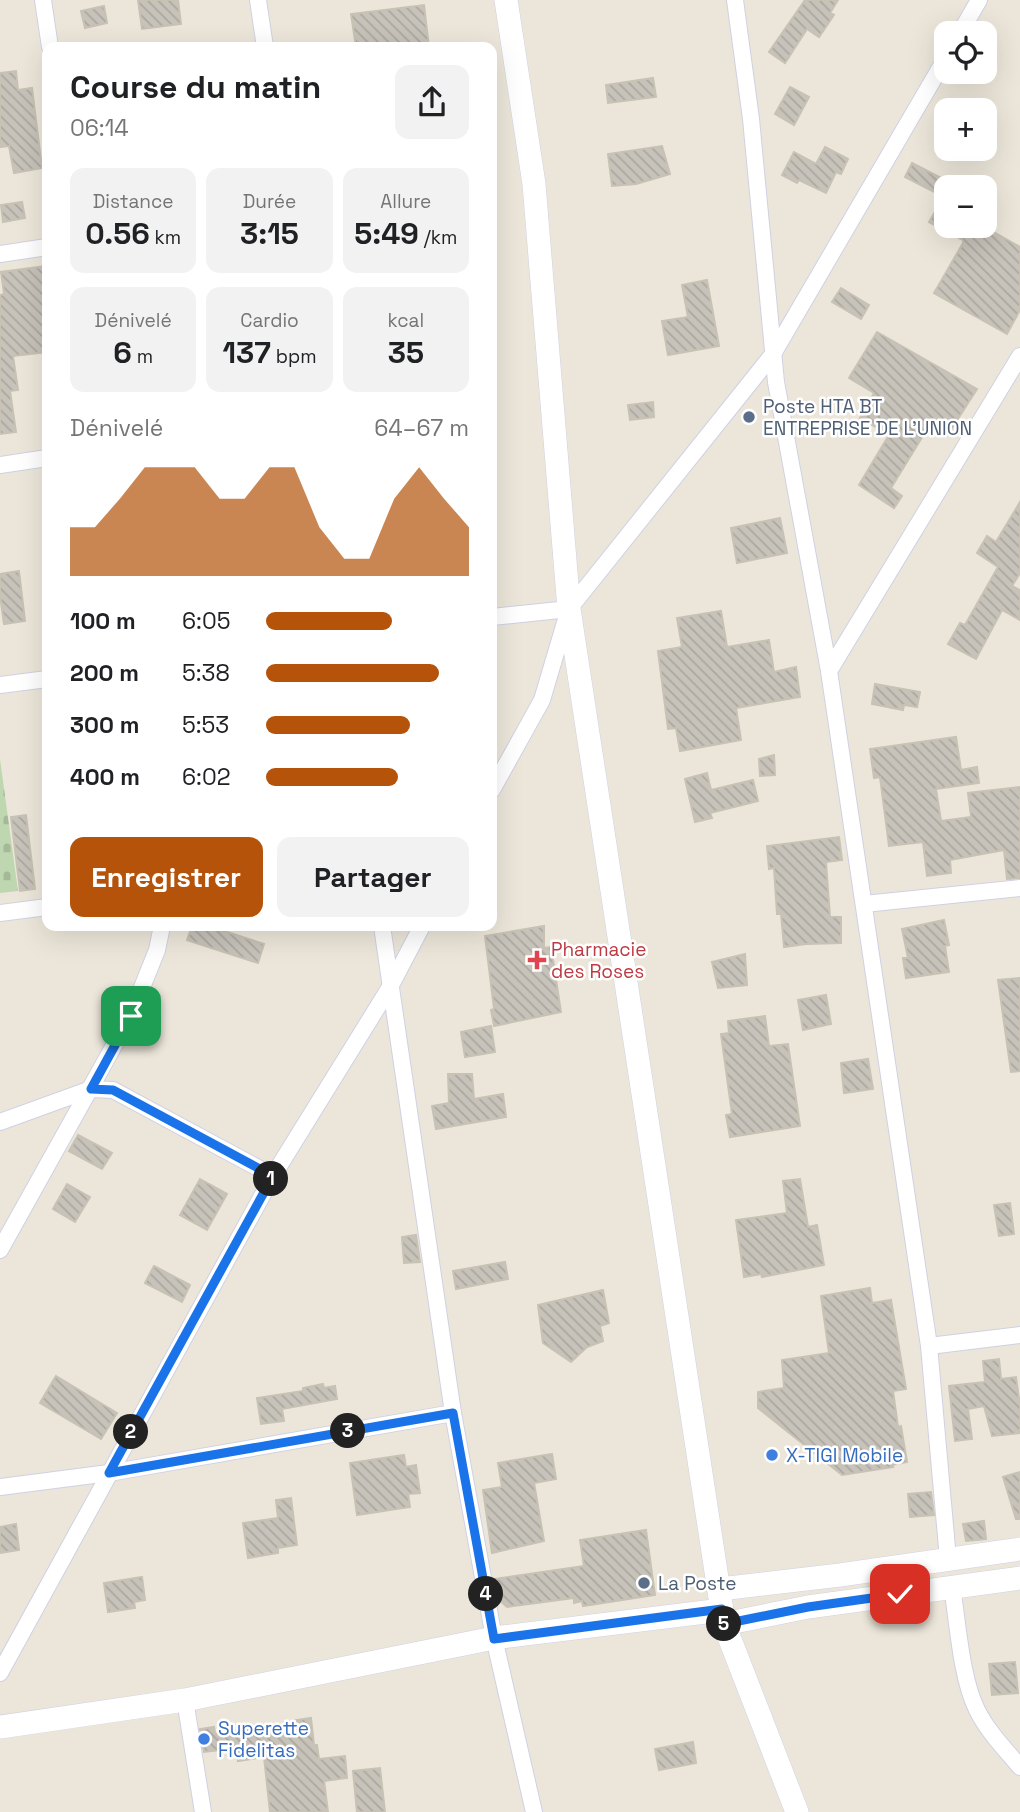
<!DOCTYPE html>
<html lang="fr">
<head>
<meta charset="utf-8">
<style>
	:root { --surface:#fff; --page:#f2f2f2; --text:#202124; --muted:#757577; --accent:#b45309 }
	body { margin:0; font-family:"Space Grotesk",sans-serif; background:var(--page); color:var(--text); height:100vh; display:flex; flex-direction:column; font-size:26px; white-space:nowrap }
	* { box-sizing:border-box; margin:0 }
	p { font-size:23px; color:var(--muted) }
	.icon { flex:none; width:38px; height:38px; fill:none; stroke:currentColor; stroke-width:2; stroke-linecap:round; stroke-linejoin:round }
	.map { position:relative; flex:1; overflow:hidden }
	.sheet { position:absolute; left:42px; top:42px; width:455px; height:889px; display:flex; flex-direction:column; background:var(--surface); border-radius:14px; box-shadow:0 7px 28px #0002 }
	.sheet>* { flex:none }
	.fabs { position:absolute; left:934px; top:21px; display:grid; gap:14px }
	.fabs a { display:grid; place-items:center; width:63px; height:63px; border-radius:14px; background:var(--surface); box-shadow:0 7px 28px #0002; font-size:35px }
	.pin { position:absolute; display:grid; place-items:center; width:60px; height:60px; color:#fff; margin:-30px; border-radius:14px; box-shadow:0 4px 10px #0006 }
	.km { position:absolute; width:35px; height:35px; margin:-18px; border-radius:50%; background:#222; color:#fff; font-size:19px; line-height:35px; text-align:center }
	.round { display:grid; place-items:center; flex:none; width:74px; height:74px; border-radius:14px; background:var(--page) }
	.headline { display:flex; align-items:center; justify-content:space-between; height:119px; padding:0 28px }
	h1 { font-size:32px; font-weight:600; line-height:52px }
	.metrics { display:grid; grid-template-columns:repeat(3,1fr); gap:10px; height:119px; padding:7px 28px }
	.metrics div { display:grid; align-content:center; border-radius:14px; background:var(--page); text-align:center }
	.metrics b { font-size:30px; font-weight:600 }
	.metrics small { font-size:19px; font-weight:400 }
	.metrics p { font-size:19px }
	.chart { height:196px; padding:14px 28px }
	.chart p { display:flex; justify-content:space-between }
	.chart svg { width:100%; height:126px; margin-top:7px; fill:var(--accent); opacity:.7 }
	.action { display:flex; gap:14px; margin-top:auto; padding:14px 28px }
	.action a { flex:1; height:80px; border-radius:14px; background:var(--accent); color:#fff; font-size:28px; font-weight:600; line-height:80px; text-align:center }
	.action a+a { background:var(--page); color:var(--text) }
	ul { padding:0 28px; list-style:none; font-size:23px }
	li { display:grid; grid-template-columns:112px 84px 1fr; align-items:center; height:52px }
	li i { height:18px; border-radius:9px; background:var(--accent) }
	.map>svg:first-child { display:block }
	.cemetery { fill:url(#cemetery-stones) }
	.building { fill:url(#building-back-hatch); stroke:#c7c2b4; stroke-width:2 }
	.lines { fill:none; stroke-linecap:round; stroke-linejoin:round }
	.street-casing { stroke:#cfd1e3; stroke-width:18 }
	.secondary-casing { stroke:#cfd1e3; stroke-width:24 }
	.street { stroke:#fff; stroke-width:16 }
	.secondary { stroke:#fff; stroke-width:23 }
	.route-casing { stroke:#fff; stroke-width:14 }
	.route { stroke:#1a73e8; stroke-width:9 }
	.service-dot { fill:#5c6f8a; stroke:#fff; stroke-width:2.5 }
	.health-dot { fill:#e0444e; stroke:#fff; stroke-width:2.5 }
	.shop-dot { fill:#3f7fe0; stroke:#fff; stroke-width:2.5 }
	.labels { text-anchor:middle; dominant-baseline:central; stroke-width:5; stroke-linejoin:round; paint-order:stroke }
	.service-label { font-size:19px; fill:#4e5e75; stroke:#fff; text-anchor:start }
	.health-label { font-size:19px; fill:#be3a42; stroke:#fff; text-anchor:start }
	.shop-label { font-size:19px; fill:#366cbe; stroke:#fff; text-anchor:start }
</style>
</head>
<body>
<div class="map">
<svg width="1020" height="1812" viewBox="0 0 1020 1812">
	<defs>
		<pattern id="cemetery-stones" width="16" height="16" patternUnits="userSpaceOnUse" patternTransform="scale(1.75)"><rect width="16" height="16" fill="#bfd7b0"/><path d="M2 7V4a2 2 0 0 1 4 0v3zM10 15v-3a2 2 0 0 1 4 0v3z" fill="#a4b997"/></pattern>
		<pattern id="building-back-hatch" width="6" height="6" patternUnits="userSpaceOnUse" patternTransform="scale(1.75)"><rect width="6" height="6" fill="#c7c3ba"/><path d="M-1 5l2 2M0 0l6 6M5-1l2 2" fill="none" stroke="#aba8a0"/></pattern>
	</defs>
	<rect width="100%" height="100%" fill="#ece6da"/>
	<path class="cemetery" d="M0,759L18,891L0,893Z"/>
	<g class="building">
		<path d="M138,0H178L181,24L142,29Z"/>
		<path d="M805,0H838L830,13L834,15L819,37L807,29L785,63L769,52Z"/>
		<path d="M424,5L429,47H399V43L356,47L351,14Z"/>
		<path d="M104,6L107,23L85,28L81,11Z"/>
		<path d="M16,71L18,90L32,88L42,168L14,173L9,146L0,147V73Z"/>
		<path d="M653,78L656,97L608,103L606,85Z"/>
		<path d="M790,87L809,97L794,125L775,114Z"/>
		<path d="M662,146L670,174L636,184L612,186L608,154Z"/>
		<path d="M825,147L848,159L841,174L836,172L826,193L799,180L797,183L782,175L794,152L816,164Z"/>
		<path d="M912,163L945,180L938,194L905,177Z"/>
		<path d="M947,191V226H983L1020,247V310L1007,334L934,293L963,243V240L929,222Z"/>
		<path d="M22,202L25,218L3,222L1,205Z"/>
		<path d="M47,266V352L13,356L18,390L10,391L16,432L0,434V295L4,294L1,272Z"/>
		<path d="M707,280L719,346L668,355L662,321L688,317L682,285Z"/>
		<path d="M841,288L869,305L861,319L832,302Z"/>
		<path d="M877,332L977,389L947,436L929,426L891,488L902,496L894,508L859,485L889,435L860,418L874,393L849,378Z"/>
		<path d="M653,402L654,417L630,420L628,405Z"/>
		<path d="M1020,502V573L1012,586L1020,590V620L1002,610L976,659L948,644L960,623L965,625L998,567L977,553L987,536L996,542Z"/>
		<path d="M780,518L787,553L737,563L731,528Z"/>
		<path d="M19,571L25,621L4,624L0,596V574Z"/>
		<path d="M721,611L727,647L769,640L774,672L796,667L800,697L736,708L741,740L680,751L676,728L668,729L658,651L682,647L677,618Z"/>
		<path d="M875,684L920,692L917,707L904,705L903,710L872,704Z"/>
		<path d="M956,737L961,770L977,767L979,783L936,789L941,821L971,817L968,793L1020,787V878L1007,879L1004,850L950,860L951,873L927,876L923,842L889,846L880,777L874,778L870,749Z"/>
		<path d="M774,755L775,775L760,776L759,759Z"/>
		<path d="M707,773L711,790L753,780L758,801L710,813L712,818L695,822L685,779Z"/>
		<path d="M26,815L35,889L20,891L11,817Z"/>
		<path d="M839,837L842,860L826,862L830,917H841V943L806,944L784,947L781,914H777L774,868L769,869L767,846Z"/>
		<path d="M944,920L949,945L945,946L949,972L906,978L903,958H908L902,929Z"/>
		<path d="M192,926H209L264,944L258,963L187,940Z"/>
		<path d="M544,926V948L551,947L561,1012L494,1026L491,1010L494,1009L485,936Z"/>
		<path d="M745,954L747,985L718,988L712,962Z"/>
		<path d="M1020,978V1071L1011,1072L998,980Z"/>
		<path d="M826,995L831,1024L803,1030L798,1000Z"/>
		<path d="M765,1016L769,1046L788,1044L800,1126L730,1137L726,1115L732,1114L721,1034L729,1033L728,1021Z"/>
		<path d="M491,1026L495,1052L465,1057L461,1032Z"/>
		<path d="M868,1059L873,1089L844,1093L841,1063Z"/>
		<path d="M448,1074H472L474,1099L503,1094L506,1117L436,1129L432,1106L449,1103Z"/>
		<path d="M78,1135L112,1153L102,1169L69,1151Z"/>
		<path d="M200,1179L227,1194L207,1230L180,1215Z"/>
		<path d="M800,1179L808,1227L817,1225L824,1265L762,1277L761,1274L744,1277L736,1220L787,1213L783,1181Z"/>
		<path d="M67,1184L90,1197L75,1222L53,1209Z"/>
		<path d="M1010,1203L1014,1234L999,1236L994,1205Z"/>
		<path d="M416,1235L420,1262L404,1263L402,1237Z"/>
		<path d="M505,1262L508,1279L456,1289L453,1271Z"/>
		<path d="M154,1266L190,1285L182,1302L145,1283Z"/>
		<path d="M870,1288L872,1303L891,1300L906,1389L893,1391L898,1427L901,1426L907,1462L892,1465L893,1467L842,1475L758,1408V1392L784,1388L782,1360L829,1353L821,1296Z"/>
		<path d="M603,1290L609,1323L600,1326L603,1341L587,1347L571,1362L543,1343L538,1305Z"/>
		<path d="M999,1359L1001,1379L1016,1377L1020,1406V1433L992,1436L984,1406L968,1409L972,1439L955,1441L949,1386L985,1382L983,1361Z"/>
		<path d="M56,1376L117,1413L101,1439L40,1403Z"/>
		<path d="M323,1384L324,1388L335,1386L337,1399L282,1409L284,1421L261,1424L257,1398L303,1391V1388Z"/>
		<path d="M552,1454L556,1479L534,1483L544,1541L492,1553L483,1490L502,1487L498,1463Z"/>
		<path d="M404,1455L406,1467L416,1465L420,1493L408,1494L410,1507L357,1515L350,1463Z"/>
		<path d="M1020,1472V1519H1016L1003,1477Z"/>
		<path d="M931,1492L934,1515L910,1517L908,1494Z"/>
		<path d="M291,1498L297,1545L278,1548V1553L248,1558L243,1523L278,1518L276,1500Z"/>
		<path d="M984,1521L986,1539L966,1541L963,1524Z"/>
		<path d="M16,1524L19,1550L0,1553V1527Z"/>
		<path d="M646,1530L655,1595L583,1606L582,1601L574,1603V1598L507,1607L498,1599L494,1579L584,1566L580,1540Z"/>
		<path d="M142,1577L145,1600L134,1602L135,1608L108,1612L104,1583Z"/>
		<path d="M1015,1662L1018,1693L992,1695L989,1664Z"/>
		<path d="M311,1718L314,1745H317L319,1759L345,1756L347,1778L324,1781L328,1812H270L264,1757L238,1761L237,1748L204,1752L200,1729L214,1727L215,1734L265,1727V1725L284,1724V1722Z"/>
		<path d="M693,1742L696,1763L659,1770L655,1749Z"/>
		<path d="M380,1768L385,1812H357L353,1771Z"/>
	</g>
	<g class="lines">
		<g class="street-casing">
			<g id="street">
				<path d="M43,0L50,47"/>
				<path d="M258,0L265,47"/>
				<path d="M735,0L751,119L776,382L829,671L929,1346L948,1559"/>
				<path d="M960,33L979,0"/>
				<path d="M0,254L47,247"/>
				<path d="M0,465L47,458"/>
				<path d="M492,617L569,609"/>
				<path d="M829,671L1020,356"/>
				<path d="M0,685L47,679"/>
				<path d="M492,790L542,700L569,609L773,354L947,56"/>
				<path d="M864,904L1020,888"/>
				<path d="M0,913L47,907"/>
				<path d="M382,926L453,1413L494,1638L534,1812"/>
				<path d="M0,1122L91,1089L113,1090L273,1176"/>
				<path d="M0,1250L131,1015L157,950L162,926"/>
				<path d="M929,1346L1020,1335"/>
				<path d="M0,1487L109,1473L453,1413"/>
				<path d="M952,1587C958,1624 961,1678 977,1710C988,1732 1005,1749 1020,1767"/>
				<path d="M0,1673L273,1176L390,987L422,926"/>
				<path d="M185,1700L203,1812"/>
			</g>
		</g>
		<g class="secondary-casing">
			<g id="secondary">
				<path d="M506,0L534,184L569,609L724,1624L797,1812"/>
				<path d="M720,1589L840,1575L1020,1549"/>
				<path d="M724,1624L808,1607L1020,1578"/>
				<path d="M0,1727L185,1700L494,1638L722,1610"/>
			</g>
		</g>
		<use href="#street" class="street"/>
		<use href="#secondary" class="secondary"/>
	</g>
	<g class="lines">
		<g class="route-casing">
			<path id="route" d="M131,1016L91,1089L113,1090L273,1176L109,1473L453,1413L494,1639L722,1609L724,1624L808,1607L900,1594"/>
		</g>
		<use href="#route" class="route"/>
	</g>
	<g class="service-dot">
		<circle cx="749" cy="417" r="7"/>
		<circle cx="644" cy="1583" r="7"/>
	</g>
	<path class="health-dot" d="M533.5 949.5h7v7h7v7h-7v7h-7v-7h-7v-7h7z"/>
	<g class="shop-dot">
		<circle cx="772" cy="1455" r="7"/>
		<circle cx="204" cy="1739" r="7"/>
	</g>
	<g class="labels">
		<g class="service-label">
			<text x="763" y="406">Poste HTA BT<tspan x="763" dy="22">ENTREPRISE DE L'UNION</tspan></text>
			<text x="658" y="1583">La Poste</text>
		</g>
		<g class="health-label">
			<text x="551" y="949">Pharmacie<tspan x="551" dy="22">des Roses</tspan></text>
		</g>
		<g class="shop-label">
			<text x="786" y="1455">X-TIGI Mobile</text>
			<text x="218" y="1728">Superette<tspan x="218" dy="22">Fidelitas</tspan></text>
		</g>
	</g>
</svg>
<div class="fabs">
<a><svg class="icon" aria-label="locate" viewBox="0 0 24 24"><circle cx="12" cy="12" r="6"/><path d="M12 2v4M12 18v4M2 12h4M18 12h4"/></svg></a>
<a>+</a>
<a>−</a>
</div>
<div class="pin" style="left:131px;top:1016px;background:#1e9e55"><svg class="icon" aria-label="arrive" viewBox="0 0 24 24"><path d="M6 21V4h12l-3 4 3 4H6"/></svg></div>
<div class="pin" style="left:900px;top:1594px;background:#d93025"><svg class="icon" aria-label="check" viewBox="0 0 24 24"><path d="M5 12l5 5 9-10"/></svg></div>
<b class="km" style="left:271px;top:1179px">1</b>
<b class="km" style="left:131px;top:1432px">2</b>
<b class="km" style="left:348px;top:1431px">3</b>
<b class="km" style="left:486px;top:1594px">4</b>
<b class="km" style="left:724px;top:1624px">5</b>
<section class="sheet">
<div class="headline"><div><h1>Course du matin</h1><p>06:14</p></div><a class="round"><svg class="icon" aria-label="share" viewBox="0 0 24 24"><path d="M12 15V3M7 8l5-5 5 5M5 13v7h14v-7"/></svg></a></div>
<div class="metrics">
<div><p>Distance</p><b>0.56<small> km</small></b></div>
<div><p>Durée</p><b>3:15</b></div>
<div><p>Allure</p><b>5:49<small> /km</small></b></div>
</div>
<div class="metrics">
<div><p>Dénivelé</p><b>6<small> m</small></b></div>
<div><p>Cardio</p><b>137<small> bpm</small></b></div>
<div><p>kcal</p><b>35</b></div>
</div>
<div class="chart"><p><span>Dénivelé</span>64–67 m</p>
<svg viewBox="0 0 160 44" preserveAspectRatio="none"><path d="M0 44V27L10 27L20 17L30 6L40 6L50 6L60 17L70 17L80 6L90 6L100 27L110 38L120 38L130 17L140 6L150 17L160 27V44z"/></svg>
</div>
<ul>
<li><b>100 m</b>6:05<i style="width:62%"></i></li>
<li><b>200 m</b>5:38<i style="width:85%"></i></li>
<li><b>300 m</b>5:53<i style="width:71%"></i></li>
<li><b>400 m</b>6:02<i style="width:65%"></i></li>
</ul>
<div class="action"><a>Enregistrer</a><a>Partager</a></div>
</section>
</div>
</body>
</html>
